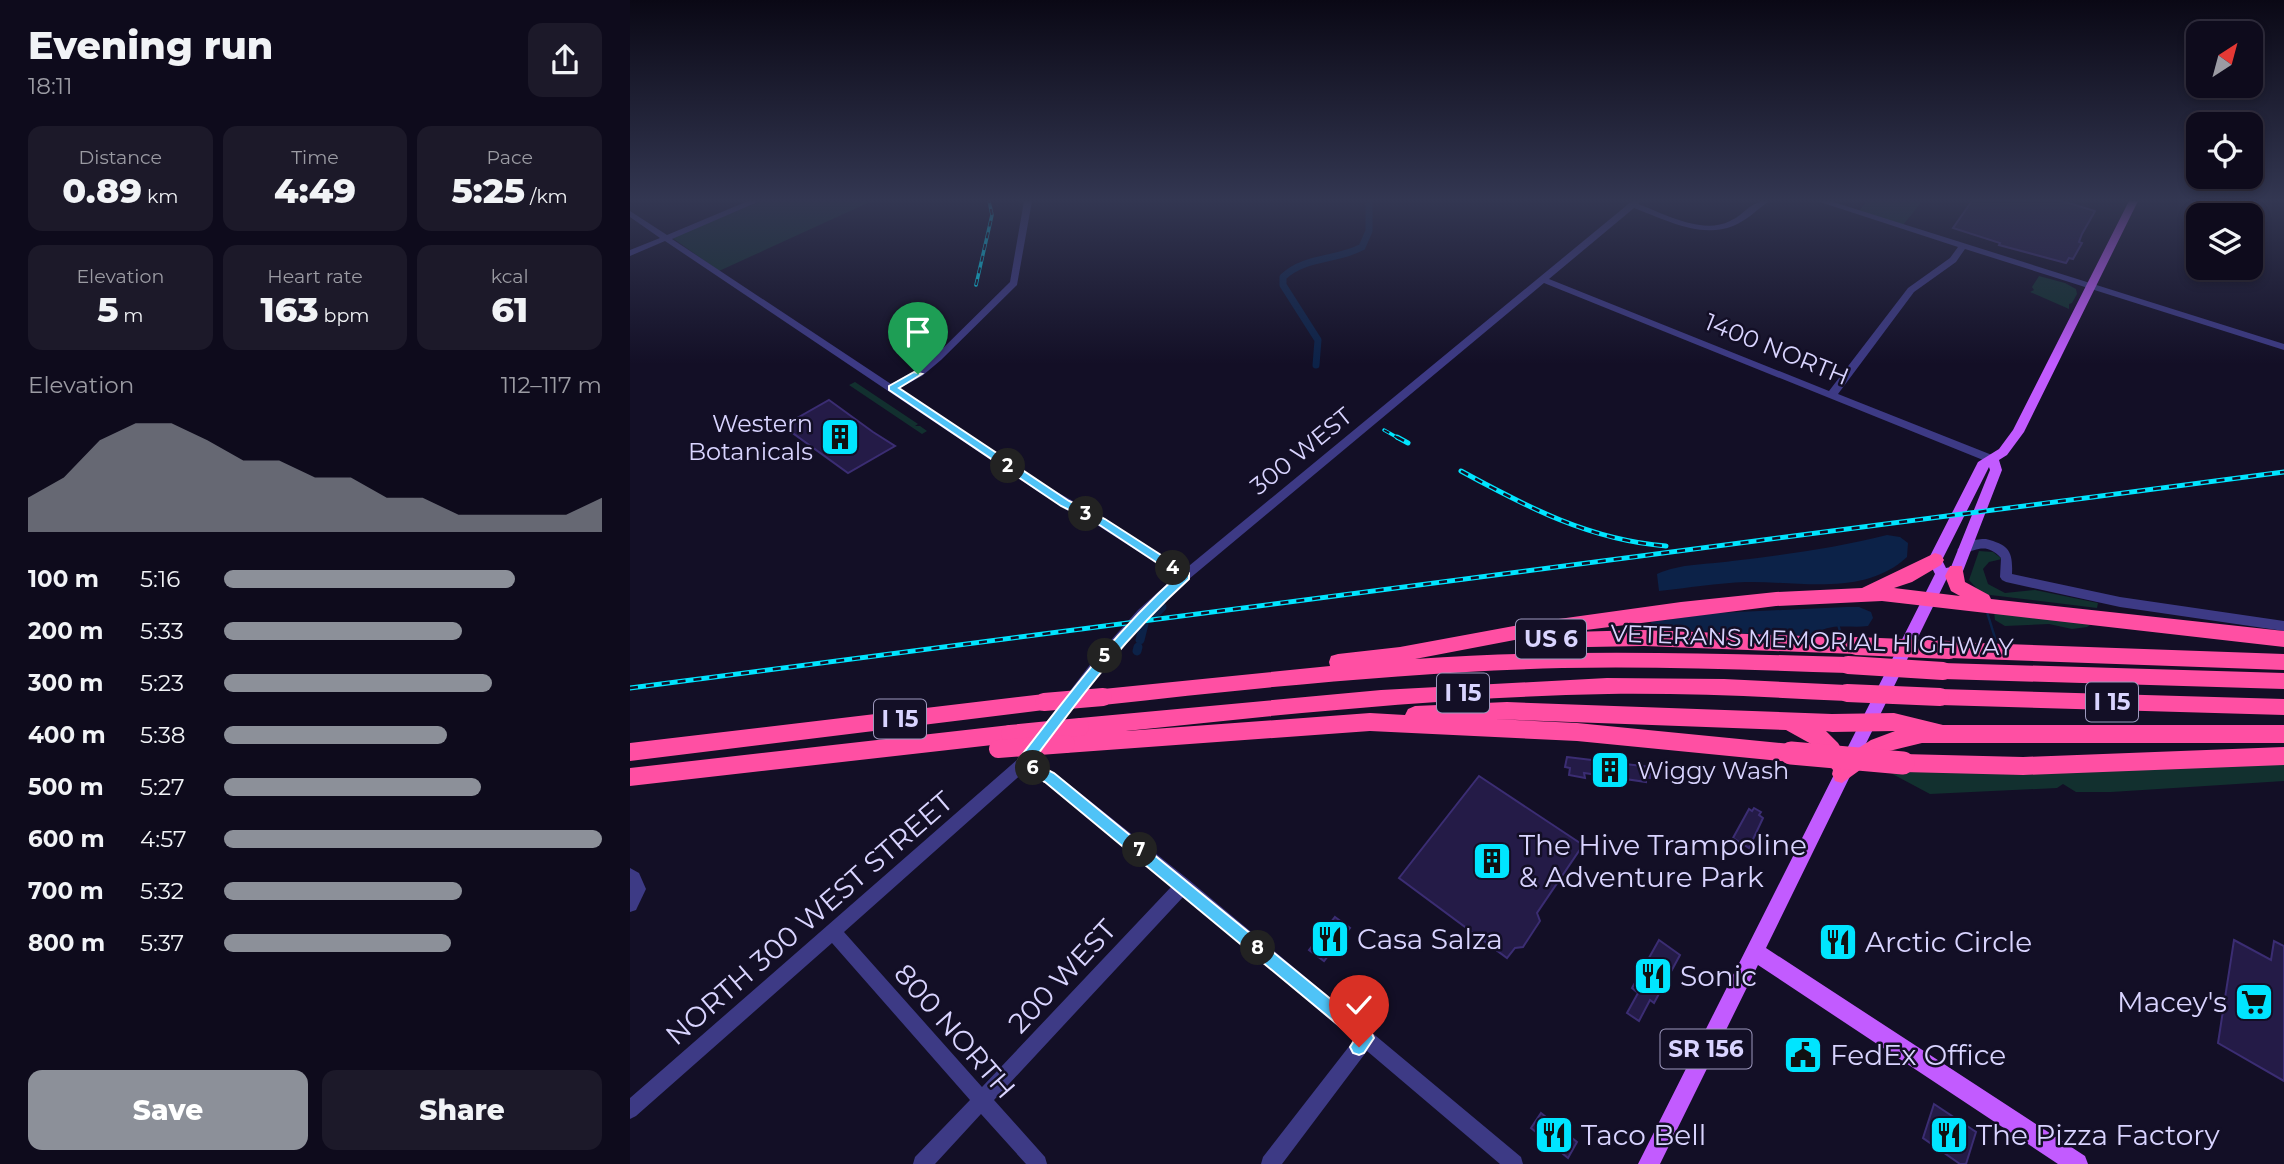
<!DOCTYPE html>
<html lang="en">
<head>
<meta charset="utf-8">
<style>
	:root { --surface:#0e0b1c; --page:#1c1929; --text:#f1f3f6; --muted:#9b9ba3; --line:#2e2b3b; --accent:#8c9099 }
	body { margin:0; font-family:Montserrat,sans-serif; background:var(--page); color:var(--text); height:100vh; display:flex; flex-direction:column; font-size:26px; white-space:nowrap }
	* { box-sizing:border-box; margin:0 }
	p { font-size:23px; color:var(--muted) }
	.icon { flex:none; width:38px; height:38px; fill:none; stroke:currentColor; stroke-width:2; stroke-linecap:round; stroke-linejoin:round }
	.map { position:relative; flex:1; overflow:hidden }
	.panel { display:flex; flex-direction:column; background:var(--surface); width:630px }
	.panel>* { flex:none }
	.needle { width:46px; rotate:36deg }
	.controls { position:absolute; left:1556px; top:21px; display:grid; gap:14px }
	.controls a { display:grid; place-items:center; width:77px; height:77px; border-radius:14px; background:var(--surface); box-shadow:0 4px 10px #0003,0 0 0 2px var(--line); font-size:35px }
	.pin { position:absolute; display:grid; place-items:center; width:60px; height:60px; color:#fff; margin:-72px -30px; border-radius:50% 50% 50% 0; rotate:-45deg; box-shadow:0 0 7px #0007 }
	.pin .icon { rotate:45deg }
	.km { position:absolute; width:35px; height:35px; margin:-18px; border-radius:50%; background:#222; color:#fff; font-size:19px; line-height:35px; text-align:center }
	.round { display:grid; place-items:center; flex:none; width:74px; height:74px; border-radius:14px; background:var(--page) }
	.headline { display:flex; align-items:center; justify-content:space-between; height:119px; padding:0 28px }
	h1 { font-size:38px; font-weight:800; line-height:52px }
	.stats { display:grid; grid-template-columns:repeat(3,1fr); gap:10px; height:119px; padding:7px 28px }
	.stats div { display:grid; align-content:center; border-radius:14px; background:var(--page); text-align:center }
	.stats b { font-size:35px; font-weight:800 }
	.stats small { font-size:19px; font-weight:400 }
	.stats p { font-size:19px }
	.chart { height:196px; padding:14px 28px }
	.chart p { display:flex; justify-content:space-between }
	.chart svg { width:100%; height:126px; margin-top:7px; fill:var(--accent); opacity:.7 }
	.primary-button { display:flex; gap:14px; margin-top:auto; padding:14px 28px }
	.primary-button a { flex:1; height:80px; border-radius:14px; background:var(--accent); color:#fff; font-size:28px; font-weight:800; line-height:80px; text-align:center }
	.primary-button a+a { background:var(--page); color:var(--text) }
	ul { padding:0 28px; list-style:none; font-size:23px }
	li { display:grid; grid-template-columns:112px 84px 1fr; align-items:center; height:52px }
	li i { height:18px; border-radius:9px; background:var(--accent) }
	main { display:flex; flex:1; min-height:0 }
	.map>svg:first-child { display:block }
	.green { fill:#12302f }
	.water { fill:#0c2248 }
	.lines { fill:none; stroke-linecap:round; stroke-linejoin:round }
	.stream { stroke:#0c2248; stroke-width:2.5 }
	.canal-far1 { stroke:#0c2248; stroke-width:7 }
	.canal { stroke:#0c2248; stroke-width:9 }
	.building { fill:#241b47; stroke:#3b2d73; stroke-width:2 }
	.minor { fill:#3d3a85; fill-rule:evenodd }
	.major { fill:#c25bff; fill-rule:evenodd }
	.highway { fill:#ff4fa3; fill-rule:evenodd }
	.rail-far1-casing { stroke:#00e5ff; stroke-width:3.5 }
	.rail-casing { stroke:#00e5ff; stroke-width:5 }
	.rail-far1 { stroke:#130f26; stroke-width:2; stroke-dasharray:6; stroke-linecap:butt }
	.rail { stroke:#130f26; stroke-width:2.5; stroke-dasharray:8; stroke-linecap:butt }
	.highway-bridge-far1 { stroke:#ff4fa3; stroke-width:18 }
	.highway-bridge { stroke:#ff4fa3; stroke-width:23 }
	.route { fill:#4fc3f7; stroke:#fff; stroke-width:2 }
	.labels { text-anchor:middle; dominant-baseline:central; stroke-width:5; stroke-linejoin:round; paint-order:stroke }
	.shield { fill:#130f26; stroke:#9e99be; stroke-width:2 }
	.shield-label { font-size:23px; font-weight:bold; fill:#d9d4ff }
	.street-label { font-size:24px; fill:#d9d4ff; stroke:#130f26 }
	.poi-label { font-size:24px; fill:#d9d4ff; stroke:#130f26; text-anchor:end }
	.near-poi-label { font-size:28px; fill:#d9d4ff; stroke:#130f26; text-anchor:start }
	.near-street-label { font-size:28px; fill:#d9d4ff; stroke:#130f26 }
</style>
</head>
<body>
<main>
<section class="panel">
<div class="headline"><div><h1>Evening run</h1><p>18:11</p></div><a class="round"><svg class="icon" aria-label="share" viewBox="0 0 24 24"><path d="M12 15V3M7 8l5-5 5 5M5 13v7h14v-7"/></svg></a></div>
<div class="stats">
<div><p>Distance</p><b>0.89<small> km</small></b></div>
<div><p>Time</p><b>4:49</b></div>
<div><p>Pace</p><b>5:25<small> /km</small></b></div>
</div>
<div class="stats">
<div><p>Elevation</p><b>5<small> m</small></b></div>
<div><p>Heart rate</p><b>163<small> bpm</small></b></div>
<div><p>kcal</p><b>61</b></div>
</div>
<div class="chart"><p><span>Elevation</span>112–117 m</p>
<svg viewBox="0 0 160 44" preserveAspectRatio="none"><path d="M0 44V32L10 25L20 12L30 6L40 6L50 12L60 19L70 19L80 25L90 25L100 32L110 32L120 38L130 38L140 38L150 38L160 32V44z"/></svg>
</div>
<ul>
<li><b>100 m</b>5:16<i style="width:77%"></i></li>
<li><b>200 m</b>5:33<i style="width:63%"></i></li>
<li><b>300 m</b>5:23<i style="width:71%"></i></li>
<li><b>400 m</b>5:38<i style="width:59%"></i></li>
<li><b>500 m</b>5:27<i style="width:68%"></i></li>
<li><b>600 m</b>4:57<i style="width:100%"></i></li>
<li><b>700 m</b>5:32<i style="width:63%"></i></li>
<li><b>800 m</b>5:37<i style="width:60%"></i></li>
</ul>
<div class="primary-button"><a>Save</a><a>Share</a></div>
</section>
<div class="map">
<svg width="1654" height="1164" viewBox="0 0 1654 1164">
	<rect width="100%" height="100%" fill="#130f26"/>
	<g class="green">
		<path d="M132,201H242L89,271L41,237Z"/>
		<path d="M1237,201H1289L1290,204L1273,225L1229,211Z"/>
		<path d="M1409,276L1435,283L1446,289L1447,294L1442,303L1439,304V309L1400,292L1404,290L1402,287Z"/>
		<path d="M225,382L288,424L285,426H290L297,431L292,434L219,385Z"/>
		<path d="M1349,551L1363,552L1372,559L1359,562L1353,569L1358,584L1375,593L1405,590L1468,603L1467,608L1352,594L1339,580Z"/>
		<path d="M1364,612L1463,623L1457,627L1442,629L1419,624L1375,626L1365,620Z"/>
		<path d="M1654,763V781L1481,792H1446L1433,784L1427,788L1300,794L1255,770L1394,774Z"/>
	</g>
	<g class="water">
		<path d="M1257,535L1270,537L1278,543L1277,557C1234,597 1169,581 1116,582C1087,583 1058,588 1029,591L1027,574C1052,563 1075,565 1102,561C1153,555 1206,548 1257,535Z"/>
		<path d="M1216,607H1229L1241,612L1243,618L1238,626C1220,629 1196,621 1184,637L1023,629L1021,622L1086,613Z"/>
	</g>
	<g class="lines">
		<g class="stream">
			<path d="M1357,612L1366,641"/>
			<path d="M1208,624L1211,635"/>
		</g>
		<path class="canal-far1" d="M686,365L688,340L653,285V277C675,256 706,261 732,247L739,231V201"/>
		<g class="canal">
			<path d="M523,616L532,607"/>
			<path d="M510,640L514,624"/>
			<path d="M507,651L508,647"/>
		</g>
	</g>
	<g class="building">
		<path d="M1342,201H1432L1465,211L1452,234L1449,242L1452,243L1443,259L1439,258L1436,263L1369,245L1370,243L1323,228Z"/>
		<path d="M199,400L243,432L265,446L218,473L153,426Z"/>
		<path d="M937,757L1020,767V778L1016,777V782L954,773L955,778L939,775L940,768L935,767Z"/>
		<path d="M849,776L953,845L907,913L910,921L893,947L885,948L877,958L769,878Z"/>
		<path d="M1124,808L1131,812L1129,815L1133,818L1119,848L1103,838L1119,809L1122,811Z"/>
		<path d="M705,917L720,928L694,961L679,950Z"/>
		<path d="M1029,940L1050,955L1024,1003L1020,1000L1009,1021L997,1013L1008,993L1002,988Z"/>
		<path d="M1604,940L1641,960L1644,941L1654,946V1081L1588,1043Z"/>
		<path d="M1304,1104L1346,1132L1336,1164H1330L1293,1138Z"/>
		<path d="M911,1113L947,1142L938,1158L901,1128Z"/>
	</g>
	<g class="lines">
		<g class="minor">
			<path d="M118,201H130L42,239L261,384L284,372L305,356L380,282L394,201H402L387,285L311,360L292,376L268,389L418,487L475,519L554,570L1002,201H1011L1008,204C1035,214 1072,235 1100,221C1116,214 1119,201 1139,201C1128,209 1116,221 1103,226C1070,239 1034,219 1004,208L919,279L1199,391L1278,288L1320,258L1328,247L1187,201H1200L1654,344V350L1335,249L1326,262L1284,292L1208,394L1367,457L1368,460L1363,464L914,283L559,579L516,618L475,666L403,762L425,773L559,880L891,1157L893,1164H870L737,1051L652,1164H631L633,1157L724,1040L554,896L364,1100L415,1157L417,1164H396L351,1114L305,1164H283L285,1157L340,1100L202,943L6,1116L0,1119V1098L388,759L465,658L508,610L546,576L467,525L410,493L35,241L0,256V250L30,238L0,217V211L37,235ZM394,772L415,783L542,886L352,1087L214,932Z"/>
			<path d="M1356,539C1379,545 1383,551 1382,574L1490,597L1654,621V631L1490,607L1376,582L1372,580L1370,577L1371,558C1358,544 1349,548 1333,554L1327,550C1333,541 1346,539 1356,539Z"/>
			<path d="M0,868L9,873L16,889L6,910L0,912Z"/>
		</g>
		<path class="major" d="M1499,201H1508L1394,432L1377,455L1369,460L1372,470L1333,571L1331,575L1317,578L1136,948L1455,1156L1458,1164H1428L1128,965L1030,1164H1008L1305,574L1298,560L1348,462L1369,449L1383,430ZM1359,467L1360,470L1321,567L1316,568L1312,560Z"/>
		<g class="highway">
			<path d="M1305,553L1311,555L1314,560L1311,565L1282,582L1264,588L1330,596L1321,591L1315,576L1320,566H1332L1335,582L1359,595L1361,599L1654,631V647L1252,601L1146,606L940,632L1014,630L1226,638L1233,641L1235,646L1233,651L1226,654L1014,646L903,648L896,645L895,638L785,659C930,649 1073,653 1218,657L1225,659L1227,665L1225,671L1218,673C1123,670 1028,666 932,668C779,672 626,688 473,705L466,703L463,697L466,691L473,689L700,666L699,662L701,656L708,654L770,647L900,623L1051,602L1146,592L1232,588Z"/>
			<path d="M1319,642L1654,654V670L1319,658L1312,655L1310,650L1312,645Z"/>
			<path d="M1313,663L1654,673V689L1313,679L1306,677L1304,671L1306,665Z"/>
			<path d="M977,678L1094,679L1217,685L1224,687L1227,693L1224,699L1217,701C1137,697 1058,693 978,694C817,697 656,714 496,731L740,713L775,715L778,709L785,706L877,702L1202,714L1264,713L1313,725H1654V743H1292L1255,752L1212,783L1205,781L1202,774L1203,770L1183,745L1156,730L863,719L947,723L1161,744L1168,747L1171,753L1168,759L1161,762L947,741L740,731L436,753L429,750L426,744L429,738L446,734L440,727L443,721L450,718L751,690ZM1196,731L1202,732L1265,731L1241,740L1216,756L1208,743Z"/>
			<path d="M1310,689L1654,699V715L1310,705L1303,703L1300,697L1303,691Z"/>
			<path d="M414,694L421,696L424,702L421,708L414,710L0,761V743Z"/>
			<path d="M380,725L387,728L390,734L387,740L380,743L0,786V768Z"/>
			<path d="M1654,747V765L1393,775L1273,772L1266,770L1263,763L1266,756L1273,754L1393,757Z"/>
		</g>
		<g class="rail-far1-casing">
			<g id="rail-far1">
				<path d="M346,285L362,215L359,201"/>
				<path d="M754,430L770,439"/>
			</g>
		</g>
		<g class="rail-casing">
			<g id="rail">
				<path d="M767,437L778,443"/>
				<path d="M831,471C897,507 960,540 1036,546"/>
				<path d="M0,688L1654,472"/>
			</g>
		</g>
		<use href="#rail-far1" class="rail-far1"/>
		<use href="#rail" class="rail"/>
		<g class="highway-bridge-far1">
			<path d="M1226,646L1319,650"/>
			<path d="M1218,665L1313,671"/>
			<path d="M1217,693L1310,697"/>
			<path d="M414,702L473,697"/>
			<path d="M380,734L450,727"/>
			<path d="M368,749L436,744"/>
		</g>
		<path class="highway-bridge" d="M1161,753L1273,763"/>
	</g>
	<linearGradient id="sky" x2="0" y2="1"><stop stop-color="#0a0815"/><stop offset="0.55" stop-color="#333752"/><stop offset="1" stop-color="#333752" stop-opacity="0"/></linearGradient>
	<rect width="1654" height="364" fill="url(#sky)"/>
	<path class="route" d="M284,372L292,374L269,388L439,501L475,519L559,573V579C496,636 452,695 402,762L424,773L741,1032L744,1038L734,1053L729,1055L723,1053L720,1047L725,1039L415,782L388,768V760C438,695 486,631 547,576L468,524L431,506L259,390V386Z"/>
	<defs>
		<g id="building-square" transform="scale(2.0125)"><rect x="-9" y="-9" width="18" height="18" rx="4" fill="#00e5ff" stroke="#130f26"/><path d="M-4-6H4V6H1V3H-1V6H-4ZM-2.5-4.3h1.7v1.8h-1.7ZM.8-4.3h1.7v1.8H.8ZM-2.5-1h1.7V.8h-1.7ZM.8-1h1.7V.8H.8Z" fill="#111"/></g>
		<g id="restaurant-square" transform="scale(2.0125)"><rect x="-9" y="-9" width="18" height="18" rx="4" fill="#00e5ff" stroke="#130f26"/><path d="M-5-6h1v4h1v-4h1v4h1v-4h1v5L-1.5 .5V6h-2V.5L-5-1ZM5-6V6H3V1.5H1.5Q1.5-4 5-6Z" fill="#111"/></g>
		<g id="supermarket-square" transform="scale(2.0125)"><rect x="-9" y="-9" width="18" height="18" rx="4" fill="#00e5ff" stroke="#130f26"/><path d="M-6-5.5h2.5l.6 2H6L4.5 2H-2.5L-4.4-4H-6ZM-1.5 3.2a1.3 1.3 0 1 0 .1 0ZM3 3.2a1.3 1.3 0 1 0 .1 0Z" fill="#111"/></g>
		<g id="civic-square" transform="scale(2.0125)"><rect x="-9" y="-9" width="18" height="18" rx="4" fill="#00e5ff" stroke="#130f26"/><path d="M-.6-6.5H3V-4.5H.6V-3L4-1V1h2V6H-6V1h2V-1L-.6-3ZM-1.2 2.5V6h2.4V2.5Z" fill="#111"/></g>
	</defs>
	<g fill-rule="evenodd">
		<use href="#building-square" x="210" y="437"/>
		<use href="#building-square" x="980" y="770"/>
		<use href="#building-square" x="862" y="861"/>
		<use href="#restaurant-square" x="700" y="939"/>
		<use href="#restaurant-square" x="1208" y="942"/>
		<use href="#restaurant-square" x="1023" y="976"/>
		<use href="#supermarket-square" x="1624" y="1002"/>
		<use href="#civic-square" x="1173" y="1055"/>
		<use href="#restaurant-square" x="924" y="1135"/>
		<use href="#restaurant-square" x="1319" y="1135"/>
	</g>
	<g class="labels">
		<g class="shield">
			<rect x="886" y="619.5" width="70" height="39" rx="5"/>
			<rect x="807" y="673.5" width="52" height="39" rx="5"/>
			<rect x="1456" y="682.5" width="52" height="39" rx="5"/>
			<rect x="244" y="699.5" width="52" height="39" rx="5"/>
			<rect x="1030.5" y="1029.5" width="91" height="39" rx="5"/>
		</g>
		<g class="shield-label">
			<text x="921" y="639">US 6</text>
			<text x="833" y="693">I 15</text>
			<text x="1482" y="702">I 15</text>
			<text x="270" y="719">I 15</text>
			<text x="1076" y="1049">SR 156</text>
		</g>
		<g class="street-label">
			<text transform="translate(1147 349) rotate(22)">1400 NORTH</text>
			<text transform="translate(671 451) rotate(-39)">300 WEST</text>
			<text transform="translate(1182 640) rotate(2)">VETERANS MEMORIAL HIGHWAY</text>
		</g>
		<g class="poi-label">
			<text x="183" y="423">Western<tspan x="183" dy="28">Botanicals</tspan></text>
			<text x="1007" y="770" text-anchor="start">Wiggy Wash</text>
		</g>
		<g class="near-poi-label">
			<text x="889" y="845">The Hive Trampoline<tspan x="889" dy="32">&amp; Adventure Park</tspan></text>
			<text x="727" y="939">Casa Salza</text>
			<text x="1235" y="942">Arctic Circle</text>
			<text x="1050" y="976">Sonic</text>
			<text x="1597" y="1002" text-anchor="end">Macey's</text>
			<text x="1200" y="1055">FedEx Office</text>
			<text x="951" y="1135">Taco Bell</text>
			<text x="1346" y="1135">The Pizza Factory</text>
		</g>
		<g class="near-street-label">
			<text transform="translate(179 918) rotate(-41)">NORTH 300 WEST STREET</text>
			<text transform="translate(432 976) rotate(-47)">200 WEST</text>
			<text transform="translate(325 1031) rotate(49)">800 NORTH</text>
		</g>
	</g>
</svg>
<div class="controls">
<a><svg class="needle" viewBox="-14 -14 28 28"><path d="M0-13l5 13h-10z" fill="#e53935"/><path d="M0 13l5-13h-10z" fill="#9b9ba3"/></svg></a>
<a><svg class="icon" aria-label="locate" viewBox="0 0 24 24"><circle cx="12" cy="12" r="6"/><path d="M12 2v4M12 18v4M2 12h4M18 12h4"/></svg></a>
<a><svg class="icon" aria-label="layers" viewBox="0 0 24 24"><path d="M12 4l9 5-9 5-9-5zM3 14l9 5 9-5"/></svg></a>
</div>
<div class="pin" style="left:288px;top:374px;background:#1e9e55"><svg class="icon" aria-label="arrive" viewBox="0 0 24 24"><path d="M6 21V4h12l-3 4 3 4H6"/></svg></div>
<div class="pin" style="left:729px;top:1047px;background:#d93025"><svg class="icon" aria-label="check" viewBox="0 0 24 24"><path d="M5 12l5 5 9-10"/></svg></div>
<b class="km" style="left:378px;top:466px">2</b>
<b class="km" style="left:456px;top:514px">3</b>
<b class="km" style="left:543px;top:568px">4</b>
<b class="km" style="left:475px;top:656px">5</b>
<b class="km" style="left:403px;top:768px">6</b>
<b class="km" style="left:510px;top:850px">7</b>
<b class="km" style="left:628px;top:948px">8</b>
</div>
</main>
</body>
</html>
